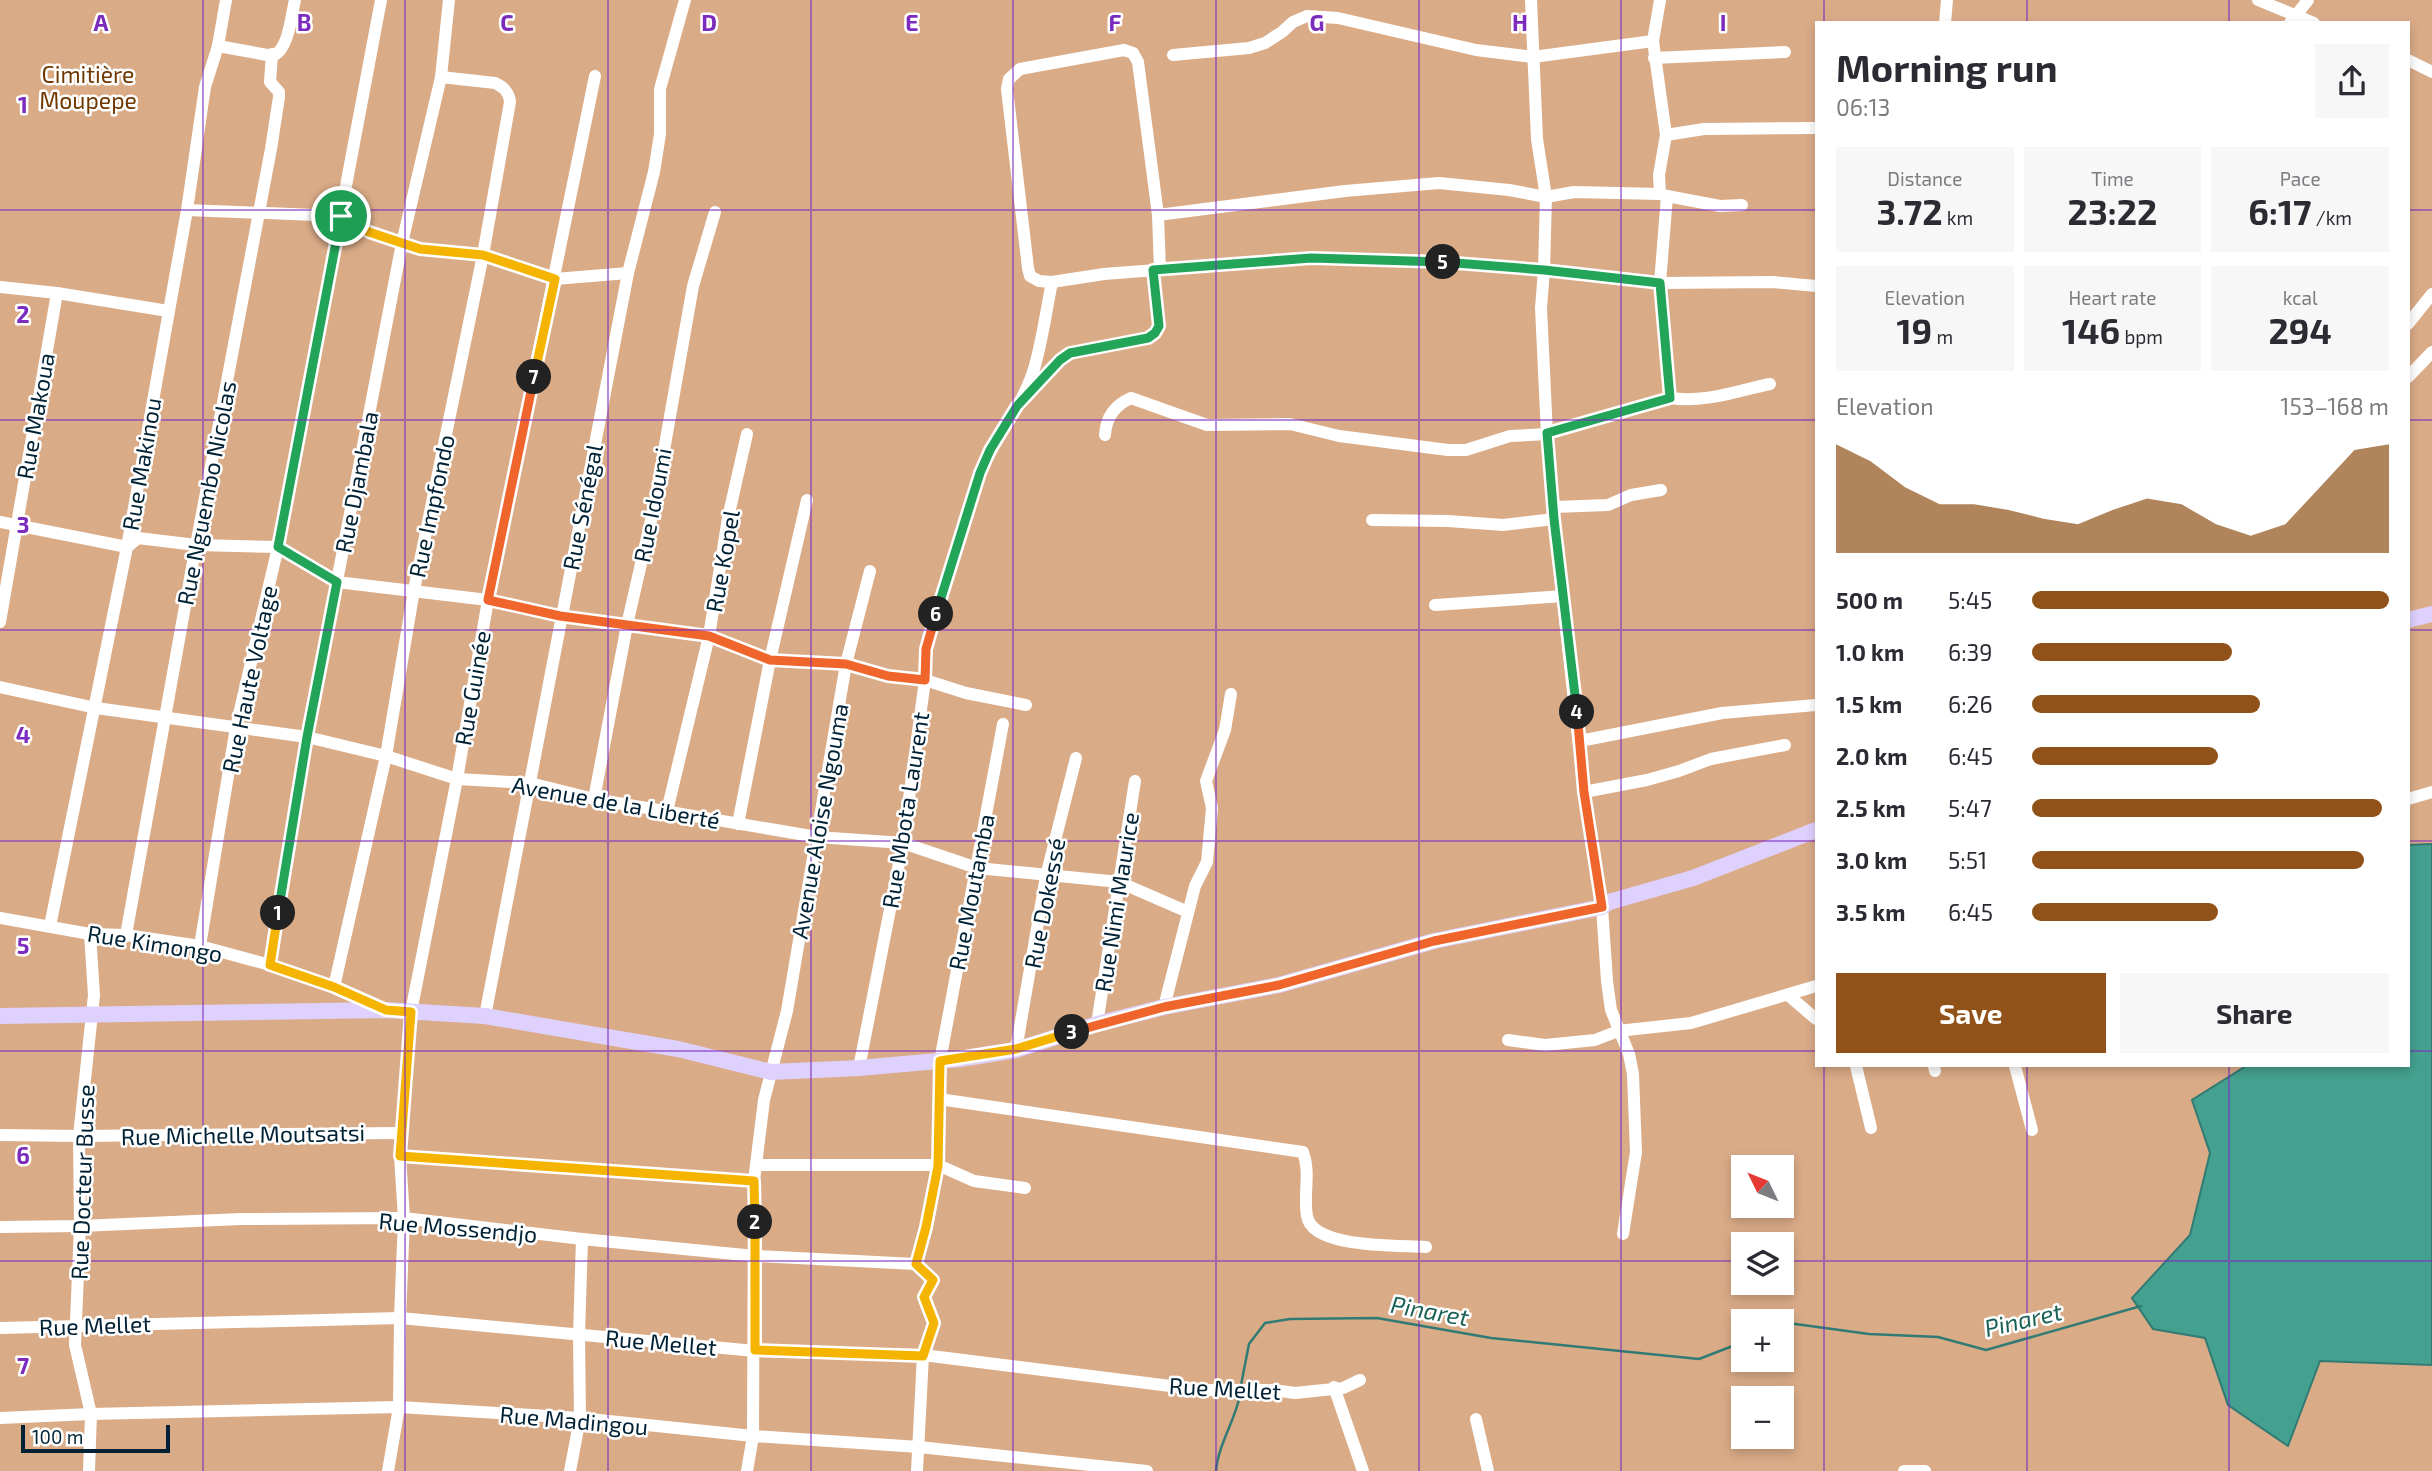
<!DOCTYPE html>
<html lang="en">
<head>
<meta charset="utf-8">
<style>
	:root { --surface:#fff; --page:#f7f7f7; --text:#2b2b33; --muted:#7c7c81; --accent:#905218 }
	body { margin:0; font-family:"Exo 2",sans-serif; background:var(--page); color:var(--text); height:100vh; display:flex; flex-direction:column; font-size:26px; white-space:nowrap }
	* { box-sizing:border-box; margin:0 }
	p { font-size:23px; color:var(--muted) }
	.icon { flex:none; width:38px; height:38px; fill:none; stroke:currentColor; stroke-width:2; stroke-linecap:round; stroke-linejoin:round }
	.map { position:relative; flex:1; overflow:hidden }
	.details { position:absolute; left:1815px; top:21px; width:595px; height:1046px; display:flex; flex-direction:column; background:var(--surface); border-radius:0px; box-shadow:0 4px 10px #0003 }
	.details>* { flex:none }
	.needle { width:46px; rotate:313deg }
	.controls { position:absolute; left:1731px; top:1155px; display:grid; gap:14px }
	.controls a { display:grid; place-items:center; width:63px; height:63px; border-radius:0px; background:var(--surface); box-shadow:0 4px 10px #0003; font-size:35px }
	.scale { position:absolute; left:21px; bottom:18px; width:149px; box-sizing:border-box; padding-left:7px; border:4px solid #012235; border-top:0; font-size:19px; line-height:24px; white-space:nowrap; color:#012235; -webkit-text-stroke:5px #fff; paint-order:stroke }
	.pin { position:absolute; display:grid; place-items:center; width:60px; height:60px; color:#fff; margin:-30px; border:4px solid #fff; border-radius:50%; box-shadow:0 2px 7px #0007 }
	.km { position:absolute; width:35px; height:35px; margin:-18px; border-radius:50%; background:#222; color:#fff; font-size:19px; line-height:35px; text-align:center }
	.round { display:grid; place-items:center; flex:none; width:74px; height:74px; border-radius:0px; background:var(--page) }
	.headline { display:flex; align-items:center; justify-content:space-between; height:119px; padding:0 21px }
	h1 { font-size:38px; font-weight:700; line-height:52px }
	.metrics { display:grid; grid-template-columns:repeat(3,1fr); gap:10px; height:119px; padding:7px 21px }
	.metrics div { display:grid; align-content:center; border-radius:0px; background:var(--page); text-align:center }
	.metrics b { font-size:35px; font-weight:700 }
	.metrics small { font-size:19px; font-weight:400 }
	.metrics p { font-size:19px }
	.chart { height:196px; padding:14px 21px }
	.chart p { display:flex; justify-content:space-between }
	.chart svg { width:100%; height:126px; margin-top:7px; fill:var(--accent); opacity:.7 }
	.cta { display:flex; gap:14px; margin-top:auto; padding:14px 21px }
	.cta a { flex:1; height:80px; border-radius:0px; background:var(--accent); color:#fff; font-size:28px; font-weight:700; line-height:80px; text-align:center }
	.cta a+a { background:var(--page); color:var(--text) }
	ul { padding:0 21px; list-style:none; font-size:23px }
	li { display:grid; grid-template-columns:112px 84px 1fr; align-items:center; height:52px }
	li i { height:18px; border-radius:9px; background:var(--accent) }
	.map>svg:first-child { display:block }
	.green { fill:#daab87; fill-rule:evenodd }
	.water { fill:#45a18f; stroke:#317b74; stroke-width:2 }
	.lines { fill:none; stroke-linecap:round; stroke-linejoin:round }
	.stream { stroke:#317b74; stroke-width:2.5 }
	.minor { stroke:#fff; stroke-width:12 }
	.major { stroke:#dfd1fe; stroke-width:16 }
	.split-1-casing { stroke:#fff; stroke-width:14 }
	.split-2-casing { stroke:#fff; stroke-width:14 }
	.split-3-casing { stroke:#fff; stroke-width:14 }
	.split-4-casing { stroke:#fff; stroke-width:14 }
	.split-5-casing { stroke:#fff; stroke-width:14 }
	.split-6-casing { stroke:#fff; stroke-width:14 }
	.split-7-casing { stroke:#fff; stroke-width:14 }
	.split-8-casing { stroke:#fff; stroke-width:14 }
	.split-1 { stroke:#22a559; stroke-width:9 }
	.split-2 { stroke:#f5b400; stroke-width:9 }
	.split-3 { stroke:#f5b400; stroke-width:9 }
	.split-4 { stroke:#f0652b; stroke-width:9 }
	.split-5 { stroke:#22a559; stroke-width:9 }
	.split-6 { stroke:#22a559; stroke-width:9 }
	.split-7 { stroke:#f0652b; stroke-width:9 }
	.split-8 { stroke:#f5b400; stroke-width:9 }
	.grid { fill:none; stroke:#7b2cbf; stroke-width:2; stroke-opacity:0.55 }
	.labels { text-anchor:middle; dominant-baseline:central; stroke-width:5; stroke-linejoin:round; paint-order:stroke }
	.park-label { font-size:23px; fill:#6f3900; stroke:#fff }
	.street-label { font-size:23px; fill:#012235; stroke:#fff }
	.water-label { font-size:24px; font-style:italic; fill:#1a6356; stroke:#fff }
	.grid-label { font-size:23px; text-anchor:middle; font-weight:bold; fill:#7b2cbf; stroke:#fff; stroke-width:5; stroke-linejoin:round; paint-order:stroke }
</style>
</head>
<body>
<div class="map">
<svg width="2432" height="1471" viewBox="0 0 2432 1471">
	<rect width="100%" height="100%" fill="#cbe9fd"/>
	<path class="green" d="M0,0H2432V1471H0ZM1816,23H2408V1066H1816ZM1743,1167H1782V1206H1743ZM1743,1244H1782V1283H1743ZM1743,1321H1782V1360H1743ZM1743,1398H1782V1437H1743Z"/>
	<path class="water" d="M2432,844V1365L2320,1361L2288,1446L2228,1405L2205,1338L2153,1329L2132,1298L2190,1235L2210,1153L2192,1100L2246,1066H2408V845Z"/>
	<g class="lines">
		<g class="stream">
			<path d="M1782,1326L1788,1323L1869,1334L1938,1337L1986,1350L2141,1306"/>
			<path d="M1241,1385L1249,1344L1265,1323L1290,1319L1377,1318L1491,1338L1699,1359L1743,1342"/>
			<path d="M1216,1471C1218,1445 1235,1421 1240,1395"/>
		</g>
		<g class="minor">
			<path d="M1531,0L1537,139L1546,197L1544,270L1541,308L1547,434L1554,519L1584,792L1602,907L1607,981L1611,1010L1629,1054L1633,1074L1636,1152L1623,1234"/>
			<path d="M1660,0L1653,41L1666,135L1659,175L1660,194L1667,196L1660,283L1670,398"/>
			<path d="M2258,0L2314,23"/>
			<path d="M1945,23L1947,0"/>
			<path d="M2290,23L2308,0"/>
			<path d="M218,46L273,56C289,49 291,16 295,0"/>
			<path d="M1173,55L1249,48L1265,43L1282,32L1293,22L1307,16L1338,18L1476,50L1533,57L1653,41"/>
			<path d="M1654,58L1785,52"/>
			<path d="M2408,60L2432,72"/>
			<path d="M1666,135L1704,129L1816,128"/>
			<path d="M1667,196L1720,206L1742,205"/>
			<path d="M187,210L341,216L369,232L420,249L483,255L555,279L628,273"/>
			<path d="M1158,215L1345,191L1439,183L1509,190L1546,197L1574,192L1660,194"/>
			<path d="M1052,282L1104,274L1311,258L1399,260L1478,265L1544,270L1660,283L1773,282L1816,286"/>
			<path d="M0,287L57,293L168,311"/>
			<path d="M2408,324L2432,294"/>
			<path d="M2408,377L2432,352"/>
			<path d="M1027,395L1053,366L1071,353L1148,338L1155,333L1159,326L1153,270"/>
			<path d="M1105,435C1106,417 1115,405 1131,398L1207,425L1290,424L1339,436L1448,450H1466L1510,436L1547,434L1670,398C1707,403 1735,391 1770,384"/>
			<path d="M1554,507L1608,505L1631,495L1661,490"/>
			<path d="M1372,520L1448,521L1503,525L1554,519"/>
			<path d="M0,522L127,547L138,538L196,545L278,547L337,582L488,600L560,616L709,636L770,660L846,664L888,676L925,680L966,693L1026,705"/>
			<path d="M1435,605L1564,596"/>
			<path d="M0,622L57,293"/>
			<path d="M0,687L96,708L307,737L386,756L457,779L530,783L594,799L817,837L903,843L977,868L1119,882L1188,912"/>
			<path d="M1580,741L1722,713L1816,705"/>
			<path d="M1584,792L1647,780L1679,771L1711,759L1785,745"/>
			<path d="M594,799L627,625L654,507L693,286L715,212"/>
			<path d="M2408,799L2432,792"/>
			<path d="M667,811L709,636L728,518L747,434"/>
			<path d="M738,824L770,660L807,500"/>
			<path d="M0,918L90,934L126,935L200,946L270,965L334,987L382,1008"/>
			<path d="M50,926L127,547L187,210L205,87L218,46L226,0"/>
			<path d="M126,935L196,545L271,149L279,97V92L270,82L272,54"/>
			<path d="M200,946L236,727L278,547L381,0"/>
			<path d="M270,965L307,737L402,243L441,77L449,0"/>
			<path d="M334,987L386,756L414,590L483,255L510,102C509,92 504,87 495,83L441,77"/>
			<path d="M1788,995L1816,1019"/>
			<path d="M1164,1007L1195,886L1207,862L1212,808L1206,781L1225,730L1231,694"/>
			<path d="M485,1016L628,273L654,172L660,134V89L685,0"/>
			<path d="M1097,1024L1135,781"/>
			<path d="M1508,1040L1545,1045L1595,1040L1618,1031L1691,1023L1816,986"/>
			<path d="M1016,1050L1046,876L1076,758"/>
			<path d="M1856,1066L1871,1128"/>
			<path d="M1934,1066L1935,1071"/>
			<path d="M2015,1066L2032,1130"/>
			<path d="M859,1068L903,843L925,680L926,649L980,473C995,438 1021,408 1033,372C1042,344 1046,311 1052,282L1039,281L1030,276L1028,268L1007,89L1009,79L1020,69L1124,50L1133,53L1138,62L1158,215L1160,270"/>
			<path d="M939,1099L1303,1152C1311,1174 1303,1194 1307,1216C1312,1249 1400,1245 1426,1247"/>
			<path d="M0,1135L79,1136L401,1133"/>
			<path d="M400,1156L754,1181"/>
			<path d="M756,1165H938L974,1181L1025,1188"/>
			<path d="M0,1227L80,1226L241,1219L404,1218L582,1239L755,1256L916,1264"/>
			<path d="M0,1328L400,1318L755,1351L923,1355L1202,1390H1273L1295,1393L1343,1388L1360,1380"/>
			<path d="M1334,1387L1363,1471"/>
			<path d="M0,1418L91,1414L399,1407L580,1418L753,1436L919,1447L1147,1471"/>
			<path d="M1476,1419L1488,1471"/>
			<path d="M89,1471L91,1414L75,1345L80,1226L79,1136L94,995L90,934"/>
			<path d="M388,1471L399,1407L400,1318L404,1218L400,1156L411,1012L457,779L488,600L595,76"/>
			<path d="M570,1471L580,1418L579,1335L582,1239"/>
			<path d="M747,1471L753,1436L754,1181L764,1100L787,1011L846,664L870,571"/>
			<path d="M917,1471L923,1355L934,1323L924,1297L933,1280L916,1264L927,1227L938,1165L940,1061L1003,724"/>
			<path d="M1904,1471H1925"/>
		</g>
		<g class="major">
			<path d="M2408,620L2432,614"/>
			<path d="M0,1016L386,1010L485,1016L678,1049L771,1072L859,1068L960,1059L1016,1050L1097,1024L1164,1007L1279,985L1434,941L1602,907L1609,902L1693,878L1816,830"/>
		</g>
	</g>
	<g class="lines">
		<g class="split-1-casing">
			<path id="split-1" d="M278,913L307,737L337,582L278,547L341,216"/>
		</g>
		<g class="split-2-casing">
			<path id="split-2" d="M278,913L270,965L334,987L386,1010L411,1012L400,1156L754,1181L755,1222"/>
		</g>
		<g class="split-3-casing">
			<path id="split-3" d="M755,1222V1350L923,1356L934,1323L924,1297L933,1280L916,1264L926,1227L938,1166L940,1061L1016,1049L1072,1032"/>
		</g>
		<g class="split-4-casing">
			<path id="split-4" d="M1072,1032L1164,1007L1279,985L1434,941L1602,907L1584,792L1577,712"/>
		</g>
		<g class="split-5-casing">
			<path id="split-5" d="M1443,262L1544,270L1660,283L1670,398L1547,433L1554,519L1577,712"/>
		</g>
		<g class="split-6-casing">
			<path id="split-6" d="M936,614L980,473L990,450L1017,406L1060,360L1070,353L1148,338L1155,333L1159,326L1153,270L1311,258L1443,262"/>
		</g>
		<g class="split-7-casing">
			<path id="split-7" d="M534,377L488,600L560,616L709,636L770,660L846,664L888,676L925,680L926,649L936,614"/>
		</g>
		<g class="split-8-casing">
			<path id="split-8" d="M341,216L369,232L420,249L483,255L555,279L534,377"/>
		</g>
		<use href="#split-1" class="split-1"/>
		<use href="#split-2" class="split-2"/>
		<use href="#split-3" class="split-3"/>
		<use href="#split-4" class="split-4"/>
		<use href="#split-5" class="split-5"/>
		<use href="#split-6" class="split-6"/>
		<use href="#split-7" class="split-7"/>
		<use href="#split-8" class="split-8"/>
	</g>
	<path class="grid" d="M203,0V1471M405,0V1471M608,0V1471M811,0V1471M1013,0V1471M1216,0V1471M1419,0V1471M1621,0V1471M1824,0V23M2027,0V23M2229,0V23M0,210H1816M2408,210H2432M0,420H1816M2408,420H2432M0,630H1816M2408,630H2432M0,841H1816M2408,841H2432M0,1051H1816M2408,1051H2432M1824,1066V1471M2027,1066V1471M2229,1066V1471M0,1261H1743M1782,1261H2432"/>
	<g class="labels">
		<g class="park-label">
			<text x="88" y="74">Cimitière<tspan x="88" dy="26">Moupepe</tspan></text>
		</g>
		<g class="street-label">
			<text transform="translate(35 416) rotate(-80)">Rue Makoua</text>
			<text transform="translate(141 464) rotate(-80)">Rue Makinou</text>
			<text transform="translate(356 482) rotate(-79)">Rue Djambala</text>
			<text transform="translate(206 493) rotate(-79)">Rue Nguembo Nicolas</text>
			<text transform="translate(652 505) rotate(-79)">Rue Idoumi</text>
			<text transform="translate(431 506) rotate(-78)">Rue Impfondo</text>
			<text transform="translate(582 507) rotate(-79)">Rue Sénégal</text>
			<text transform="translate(722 561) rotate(-80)">Rue Kopel</text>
			<text transform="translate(249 679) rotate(-78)">Rue Haute Voltage</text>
			<text transform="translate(472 688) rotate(-80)">Rue Guinée</text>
			<text transform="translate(616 802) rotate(10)">Avenue de la Liberté</text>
			<text transform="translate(905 810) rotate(-81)">Rue Mbota Laurent</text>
			<text transform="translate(819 821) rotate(-80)">Avenue Aloise Ngouma</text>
			<text transform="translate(971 892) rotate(-79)">Rue Moutamba</text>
			<text transform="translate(1116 902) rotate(-81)">Rue Nimi Maurice</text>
			<text transform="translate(1044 903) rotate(-79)">Rue Dokessé</text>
			<text transform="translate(155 943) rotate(9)">Rue Kimongo</text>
			<text transform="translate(243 1134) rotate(-1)">Rue Michelle Moutsatsi</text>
			<text transform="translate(82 1182) rotate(-88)">Rue Docteur Busse</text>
			<text transform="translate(458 1227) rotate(5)">Rue Mossendjo</text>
			<text transform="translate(95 1325) rotate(-2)">Rue Mellet</text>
			<text transform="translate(661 1342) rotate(5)">Rue Mellet</text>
			<text transform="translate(1225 1388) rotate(3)">Rue Mellet</text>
			<text transform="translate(574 1420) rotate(5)">Rue Madingou</text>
		</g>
		<g class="water-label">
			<text transform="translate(1430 1310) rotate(10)">Pinaret</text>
			<text transform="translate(2023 1319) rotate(-13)">Pinaret</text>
		</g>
	</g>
	<g class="grid-label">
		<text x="101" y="31">A</text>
		<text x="304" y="31">B</text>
		<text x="507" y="31">C</text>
		<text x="709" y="31">D</text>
		<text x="912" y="31">E</text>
		<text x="1115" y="31">F</text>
		<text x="1317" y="31">G</text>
		<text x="1520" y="31">H</text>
		<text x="1723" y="31">I</text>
		<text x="23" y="113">1</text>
		<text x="23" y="323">2</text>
		<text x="23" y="533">3</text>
		<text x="23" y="743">4</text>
		<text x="23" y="954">5</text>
		<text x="23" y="1164">6</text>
		<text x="23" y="1374">7</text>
	</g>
</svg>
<div class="controls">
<a><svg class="needle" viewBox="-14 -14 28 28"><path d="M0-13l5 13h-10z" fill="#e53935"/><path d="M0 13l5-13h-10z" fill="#7c7c81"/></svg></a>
<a><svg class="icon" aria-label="layers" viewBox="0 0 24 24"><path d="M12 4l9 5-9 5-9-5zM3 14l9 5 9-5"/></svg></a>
<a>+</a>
<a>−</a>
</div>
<div class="scale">100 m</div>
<div class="pin" style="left:341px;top:216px;background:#1e9e55"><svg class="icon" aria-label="arrive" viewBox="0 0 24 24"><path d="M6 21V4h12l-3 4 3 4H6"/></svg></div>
<b class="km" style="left:278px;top:913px">1</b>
<b class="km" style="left:755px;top:1222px">2</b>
<b class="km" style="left:1072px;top:1032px">3</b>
<b class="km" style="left:1577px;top:712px">4</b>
<b class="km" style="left:1443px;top:262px">5</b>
<b class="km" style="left:936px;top:614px">6</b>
<b class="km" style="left:534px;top:377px">7</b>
<section class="details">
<div class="headline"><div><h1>Morning run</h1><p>06:13</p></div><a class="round"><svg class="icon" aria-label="share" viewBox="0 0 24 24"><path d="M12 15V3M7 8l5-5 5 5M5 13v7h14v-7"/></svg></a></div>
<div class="metrics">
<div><p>Distance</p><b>3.72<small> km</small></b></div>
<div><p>Time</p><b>23:22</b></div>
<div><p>Pace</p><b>6:17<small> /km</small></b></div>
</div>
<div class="metrics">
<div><p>Elevation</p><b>19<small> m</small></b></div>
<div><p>Heart rate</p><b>146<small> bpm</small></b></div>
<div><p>kcal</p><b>294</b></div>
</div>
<div class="chart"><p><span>Elevation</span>153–168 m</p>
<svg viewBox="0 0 160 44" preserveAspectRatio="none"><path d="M0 44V6L10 12L20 21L30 27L40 27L50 29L60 32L70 34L80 29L90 25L100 27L110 34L120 38L130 34L140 21L150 8L160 6V44z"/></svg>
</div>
<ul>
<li><b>500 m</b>5:45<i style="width:100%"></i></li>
<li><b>1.0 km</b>6:39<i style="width:56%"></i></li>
<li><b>1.5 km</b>6:26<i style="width:64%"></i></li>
<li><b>2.0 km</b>6:45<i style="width:52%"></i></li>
<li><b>2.5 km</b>5:47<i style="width:98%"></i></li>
<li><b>3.0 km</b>5:51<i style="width:93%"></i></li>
<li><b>3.5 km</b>6:45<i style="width:52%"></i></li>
</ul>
<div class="cta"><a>Save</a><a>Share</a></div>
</section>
</div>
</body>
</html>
